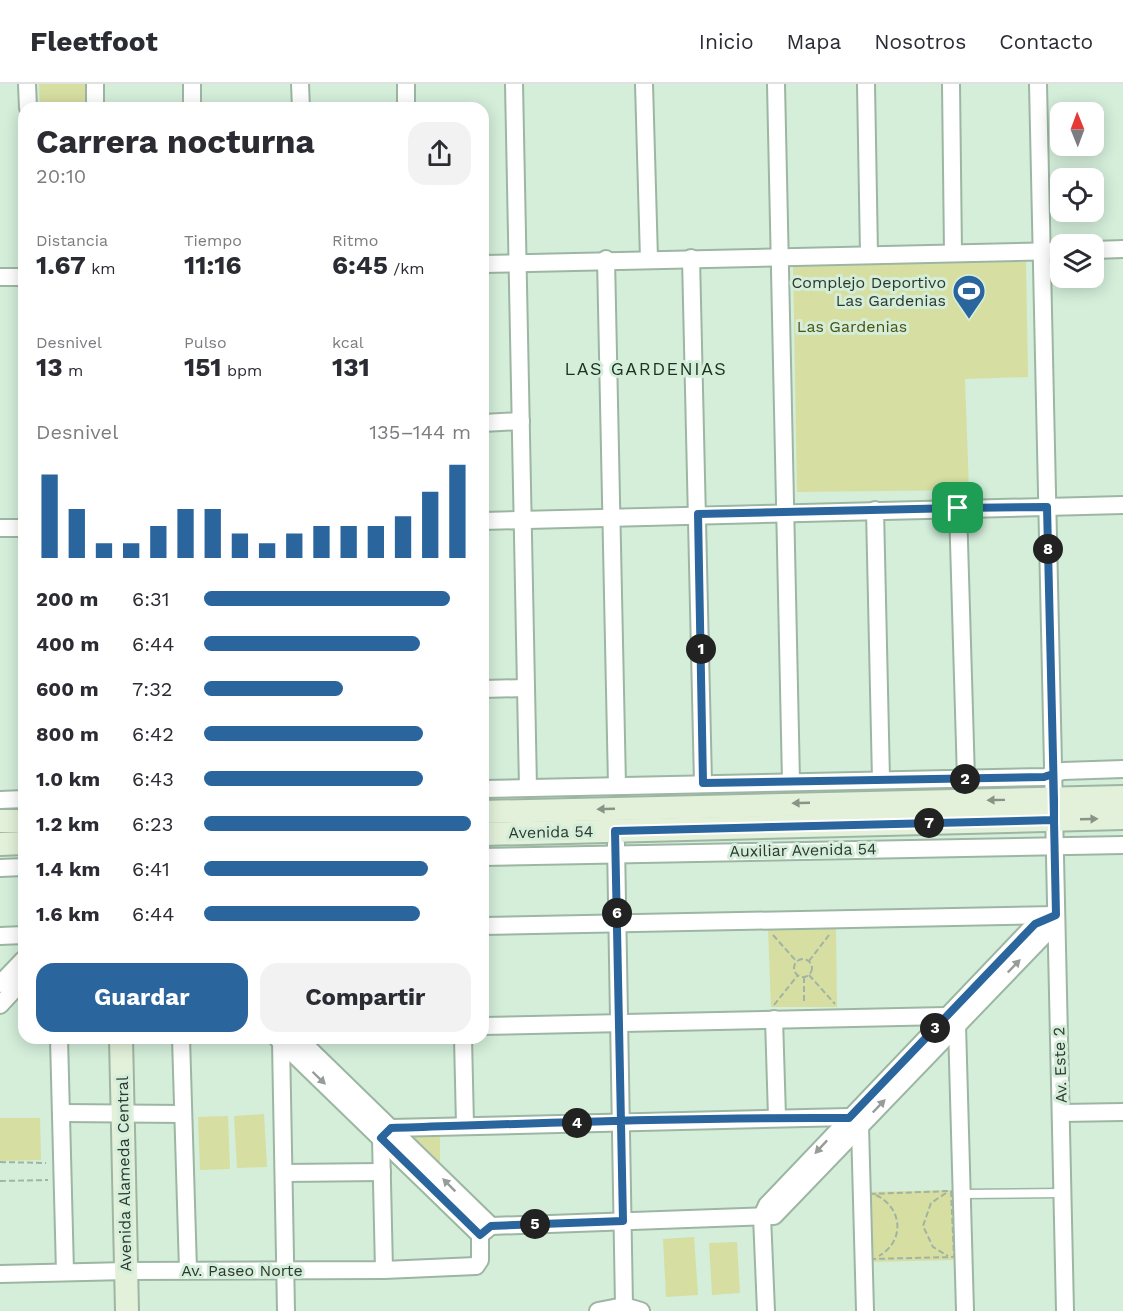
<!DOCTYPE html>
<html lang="es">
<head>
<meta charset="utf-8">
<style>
	:root { --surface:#fff; --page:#f2f2f3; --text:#2b2b33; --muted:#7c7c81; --line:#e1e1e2; --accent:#2a659d }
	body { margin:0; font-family:"Work Sans",sans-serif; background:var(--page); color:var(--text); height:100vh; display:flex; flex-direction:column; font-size:22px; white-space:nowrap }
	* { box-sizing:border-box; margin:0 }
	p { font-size:20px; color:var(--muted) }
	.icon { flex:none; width:33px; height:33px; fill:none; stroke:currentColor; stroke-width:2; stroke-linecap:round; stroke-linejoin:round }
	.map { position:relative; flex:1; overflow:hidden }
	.side { position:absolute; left:18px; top:18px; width:471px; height:942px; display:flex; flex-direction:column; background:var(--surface); border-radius:18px; box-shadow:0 3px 15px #0003 }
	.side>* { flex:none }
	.needle { width:39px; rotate:359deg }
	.controls { position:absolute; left:1050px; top:18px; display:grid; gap:12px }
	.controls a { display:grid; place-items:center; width:54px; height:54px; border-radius:12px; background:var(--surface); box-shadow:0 3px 15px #0003; font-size:30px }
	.pin { position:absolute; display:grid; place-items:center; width:51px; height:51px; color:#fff; margin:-26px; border-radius:12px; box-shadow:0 3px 9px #0006 }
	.km { position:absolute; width:30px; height:30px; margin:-15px; border-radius:50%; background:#222; color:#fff; font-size:16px; line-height:30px; text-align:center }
	.round { display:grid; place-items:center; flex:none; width:63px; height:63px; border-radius:18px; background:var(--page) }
	.overview { display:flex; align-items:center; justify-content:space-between; height:102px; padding:0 18px }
	h1 { font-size:33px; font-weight:700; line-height:45px }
	.stats { display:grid; grid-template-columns:repeat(3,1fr); gap:9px; height:102px; padding:6px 18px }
	.stats div { display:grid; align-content:center }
	.stats b { font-size:26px; font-weight:700 }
	.stats small { font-size:16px; font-weight:400 }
	.stats p { font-size:16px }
	.chart { height:168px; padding:12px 18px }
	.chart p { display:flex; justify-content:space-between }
	.chart svg { width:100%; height:108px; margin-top:6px; stroke:var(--accent); stroke-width:6 }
	.action { display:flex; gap:12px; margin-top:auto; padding:12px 18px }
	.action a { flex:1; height:69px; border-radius:18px; background:var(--accent); color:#fff; font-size:24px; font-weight:700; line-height:69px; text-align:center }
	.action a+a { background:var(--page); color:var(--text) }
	ul { padding:0 18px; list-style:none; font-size:20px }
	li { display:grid; grid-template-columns:96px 72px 1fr; align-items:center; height:45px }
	li i { height:15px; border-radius:8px; background:var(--accent) }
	header { display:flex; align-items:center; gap:36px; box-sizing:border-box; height:84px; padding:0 30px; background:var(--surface); border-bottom:2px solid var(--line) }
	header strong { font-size:28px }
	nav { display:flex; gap:33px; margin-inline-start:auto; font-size:21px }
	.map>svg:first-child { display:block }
	.green { fill:#d6dea2 }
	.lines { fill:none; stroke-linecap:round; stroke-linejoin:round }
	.lane-casing { stroke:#9db6a3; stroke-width:11 }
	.street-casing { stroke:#9db6a3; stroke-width:20 }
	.secondary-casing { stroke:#9db6a3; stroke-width:26 }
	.path { stroke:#9fb4a4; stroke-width:2; stroke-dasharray:6 3; stroke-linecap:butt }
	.lane { stroke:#fff; stroke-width:8 }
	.street { stroke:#fff; stroke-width:16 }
	.secondary { stroke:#e3f1da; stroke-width:22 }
	.oneway { fill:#889485 }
	.oneway2 { fill:#969c98 }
	.route-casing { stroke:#fff; stroke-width:12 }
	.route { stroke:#2a659d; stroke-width:8 }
	.labels { text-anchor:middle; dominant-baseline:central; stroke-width:6; stroke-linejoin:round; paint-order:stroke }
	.poi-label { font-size:16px; fill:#2d3830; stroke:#d4eeda; text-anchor:end }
	.park-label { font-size:16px; fill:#4c5211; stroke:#d4eeda }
	.street-label { font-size:16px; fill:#2d3830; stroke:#d4eeda }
	.neighbourhood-label { font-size:18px; letter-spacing:1.5px; fill:#1b3122; stroke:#d4eeda }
</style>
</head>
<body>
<header>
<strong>Fleetfoot</strong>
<nav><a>Inicio</a><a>Mapa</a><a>Nosotros</a><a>Contacto</a></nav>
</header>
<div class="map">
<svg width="1123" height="1227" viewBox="0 0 1123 1227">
	<rect width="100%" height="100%" fill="#d4eeda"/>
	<g class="green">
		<path d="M39,0H85V24H40Z"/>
		<path d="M909,178H1026L1028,293L965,295L969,406L797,408L793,180Z"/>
		<path d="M836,843L837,923H771L768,844Z"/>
		<path d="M264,1030L267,1083L237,1084L234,1032Z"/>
		<path d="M228,1032L230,1085L200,1086L198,1033Z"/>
		<path d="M0,1034H40L41,1076L0,1077Z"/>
		<path d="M440,1050V1079L412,1051Z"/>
		<path d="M953,1106L955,1176L869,1178L867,1108Z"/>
		<path d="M694,1153L698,1211L666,1213L663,1155Z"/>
		<path d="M737,1158L740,1209L712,1211L709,1159Z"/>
	</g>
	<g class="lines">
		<g class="lane-casing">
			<path id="lane" d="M963,1110L1062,1109"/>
		</g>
		<g class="street-casing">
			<g id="street">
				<path d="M27,0L28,24"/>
				<path d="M95,0V24"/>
				<path d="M192,0V24"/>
				<path d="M300,0L301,24"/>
				<path d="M406,0V24"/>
				<path d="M514,0L528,704"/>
				<path d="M644,0L649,175"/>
				<path d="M776,0L791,697"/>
				<path d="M866,0L869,170"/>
				<path d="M951,0L953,169"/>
				<path d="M1038,0L1065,1227"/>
				<path d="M1094,166L1123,165"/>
				<path d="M691,174L703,699"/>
				<path d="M606,175L617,702"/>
				<path d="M483,180L1060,167"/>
				<path d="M0,193H24"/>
				<path d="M483,339L521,337"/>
				<path d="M958,424L966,695"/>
				<path d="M875,426L881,696"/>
				<path d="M483,437L1123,421"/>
				<path d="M0,444H24"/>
				<path d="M483,605L526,604"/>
				<path d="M483,705L1045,693L1063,687L1123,685"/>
				<path d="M0,716L24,715"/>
				<path d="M616,760L624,1222"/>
				<path d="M483,773L1123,761"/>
				<path d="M0,784L24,783"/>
				<path d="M483,842L1056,831"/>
				<path d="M0,852L24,851"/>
				<path d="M0,900L24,875"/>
				<path d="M0,921L24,895"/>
				<path d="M774,935L777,1033"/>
				<path d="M483,942L946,932L957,941L965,1227"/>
				<path d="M59,954L65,1188"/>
				<path d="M181,954L188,1186"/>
				<path d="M285,954L281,958L286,1227"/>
				<path d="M298,954L491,1142"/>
				<path d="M463,954L465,1041"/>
				<path d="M62,1029L183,1030"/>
				<path d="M1061,1029L1123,1028"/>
				<path d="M284,1089L382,1088"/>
				<path d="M480,1151L491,1142L774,1132L1056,839"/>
				<path d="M384,1186L381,1054L391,1044L849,1033L860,1042L865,1227"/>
				<path d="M0,1190L127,1187L384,1186L476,1182L480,1176V1151L277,954"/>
				<path d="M598,1227L624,1222L641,1227"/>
				<path d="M766,1227L762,1132L767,1121L1035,840L1050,833"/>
			</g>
		</g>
		<g class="secondary-casing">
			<g id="secondary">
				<path d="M483,728L1123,713"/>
				<path d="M0,737H24"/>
				<path d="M483,750L1123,734"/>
				<path d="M0,760L24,759"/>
				<path d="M121,954L127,1227"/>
			</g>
		</g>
		<g class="path">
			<path d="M773,851L797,878"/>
			<circle cx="803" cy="884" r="9"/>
			<path d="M809,877L829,851"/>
			<path d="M809,891L835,920"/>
			<path d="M804,893V920"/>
			<path d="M774,921L798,891"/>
			<path d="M0,1078L46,1079"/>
			<path d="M0,1097L48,1096"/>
			<path d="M951,1107L954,1173L871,1175L868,1110Z"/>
			<path d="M946,1109L931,1119L923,1142L933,1163L948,1172"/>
			<path d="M876,1111C903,1124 905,1157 879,1172"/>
		</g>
		<use href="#lane" class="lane"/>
		<use href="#street" class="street"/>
		<use href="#secondary" class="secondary"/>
	</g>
	<defs><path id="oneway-solid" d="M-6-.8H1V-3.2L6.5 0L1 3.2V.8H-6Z" transform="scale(1.5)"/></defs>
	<g class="oneway">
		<use href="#oneway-solid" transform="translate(996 716) rotate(179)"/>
		<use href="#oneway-solid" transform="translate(801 719) rotate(178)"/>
		<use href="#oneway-solid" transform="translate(606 725) rotate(178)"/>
		<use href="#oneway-solid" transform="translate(1089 735) rotate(-2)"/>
	</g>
	<g class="oneway2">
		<use href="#oneway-solid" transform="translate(1014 882) rotate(-46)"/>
		<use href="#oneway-solid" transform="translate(319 994) rotate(44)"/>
		<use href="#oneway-solid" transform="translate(879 1022) rotate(-46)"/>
		<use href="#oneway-solid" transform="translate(821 1063) rotate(133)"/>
		<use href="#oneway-solid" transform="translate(449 1101) rotate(-135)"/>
	</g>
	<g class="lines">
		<g class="route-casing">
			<path id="route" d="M958,424L698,430L703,699L1044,693L1053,690L1056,831L1035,840L849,1034C696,1033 544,1039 391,1044L381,1054L480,1151L491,1142L623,1137C620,1007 618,877 615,747L1054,736V715L1047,423L958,424"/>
		</g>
		<use href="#route" class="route"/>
	</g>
	<defs>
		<g id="stadium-pin" transform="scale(1.725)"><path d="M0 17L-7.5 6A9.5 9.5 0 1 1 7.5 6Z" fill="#2a659d" stroke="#d4eeda"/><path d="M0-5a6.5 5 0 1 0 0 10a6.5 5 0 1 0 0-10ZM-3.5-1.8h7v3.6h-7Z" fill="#fff"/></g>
	</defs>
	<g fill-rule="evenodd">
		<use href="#stadium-pin" x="969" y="207"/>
	</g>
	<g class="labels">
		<g class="poi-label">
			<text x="946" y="198">Complejo Deportivo<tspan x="946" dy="18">Las Gardenias</tspan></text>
		</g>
		<g class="park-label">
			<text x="852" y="242">Las Gardenias</text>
		</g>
		<g class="street-label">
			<text transform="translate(551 748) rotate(-1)">Avenida 54</text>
			<text transform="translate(803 766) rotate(-1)">Auxiliar Avenida 54</text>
			<text transform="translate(1060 981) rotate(-92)">Av. Este 2</text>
			<text transform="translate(124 1090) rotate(-91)">Avenida Alameda Central</text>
			<text x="242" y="1186">Av. Paseo Norte</text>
		</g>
		<g class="neighbourhood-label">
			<text x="646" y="284">LAS GARDENIAS</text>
		</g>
	</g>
</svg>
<div class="controls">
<a><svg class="needle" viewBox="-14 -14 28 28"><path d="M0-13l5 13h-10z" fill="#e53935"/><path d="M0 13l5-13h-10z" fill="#7c7c81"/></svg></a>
<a><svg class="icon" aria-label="locate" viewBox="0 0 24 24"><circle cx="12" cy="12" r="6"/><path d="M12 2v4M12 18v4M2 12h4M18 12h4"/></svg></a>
<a><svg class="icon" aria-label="layers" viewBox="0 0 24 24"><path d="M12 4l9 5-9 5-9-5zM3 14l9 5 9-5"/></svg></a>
</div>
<div class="pin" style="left:958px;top:424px;background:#1e9e55"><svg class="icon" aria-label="arrive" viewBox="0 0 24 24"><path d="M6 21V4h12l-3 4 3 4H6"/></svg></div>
<b class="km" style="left:701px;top:565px">1</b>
<b class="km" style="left:965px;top:695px">2</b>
<b class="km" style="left:935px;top:944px">3</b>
<b class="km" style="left:577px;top:1039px">4</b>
<b class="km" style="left:535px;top:1140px">5</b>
<b class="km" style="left:617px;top:829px">6</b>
<b class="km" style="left:929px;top:739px">7</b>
<b class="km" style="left:1048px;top:465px">8</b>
<section class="side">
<div class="overview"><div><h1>Carrera nocturna</h1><p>20:10</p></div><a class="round"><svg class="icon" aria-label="share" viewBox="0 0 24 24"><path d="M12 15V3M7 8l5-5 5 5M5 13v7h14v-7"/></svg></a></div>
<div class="stats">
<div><p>Distancia</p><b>1.67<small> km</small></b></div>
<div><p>Tiempo</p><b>11:16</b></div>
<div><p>Ritmo</p><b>6:45<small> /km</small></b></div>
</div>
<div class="stats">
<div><p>Desnivel</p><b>13<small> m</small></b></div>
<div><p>Pulso</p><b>151<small> bpm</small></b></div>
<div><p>kcal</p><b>131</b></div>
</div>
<div class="chart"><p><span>Desnivel</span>135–144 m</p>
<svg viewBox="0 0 160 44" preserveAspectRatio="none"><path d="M5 44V10M15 44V24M25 44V38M35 44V38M45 44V31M55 44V24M65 44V24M75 44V34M85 44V38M95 44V34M105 44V31M115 44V31M125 44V31M135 44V27M145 44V17M155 44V6"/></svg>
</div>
<ul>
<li><b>200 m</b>6:31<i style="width:92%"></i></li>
<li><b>400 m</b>6:44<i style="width:81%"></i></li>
<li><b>600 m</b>7:32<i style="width:52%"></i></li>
<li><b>800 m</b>6:42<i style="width:82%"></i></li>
<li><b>1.0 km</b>6:43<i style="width:82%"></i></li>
<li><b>1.2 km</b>6:23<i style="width:100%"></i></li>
<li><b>1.4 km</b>6:41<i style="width:84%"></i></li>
<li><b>1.6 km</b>6:44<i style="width:81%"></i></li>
</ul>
<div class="action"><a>Guardar</a><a>Compartir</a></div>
</section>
</div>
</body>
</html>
